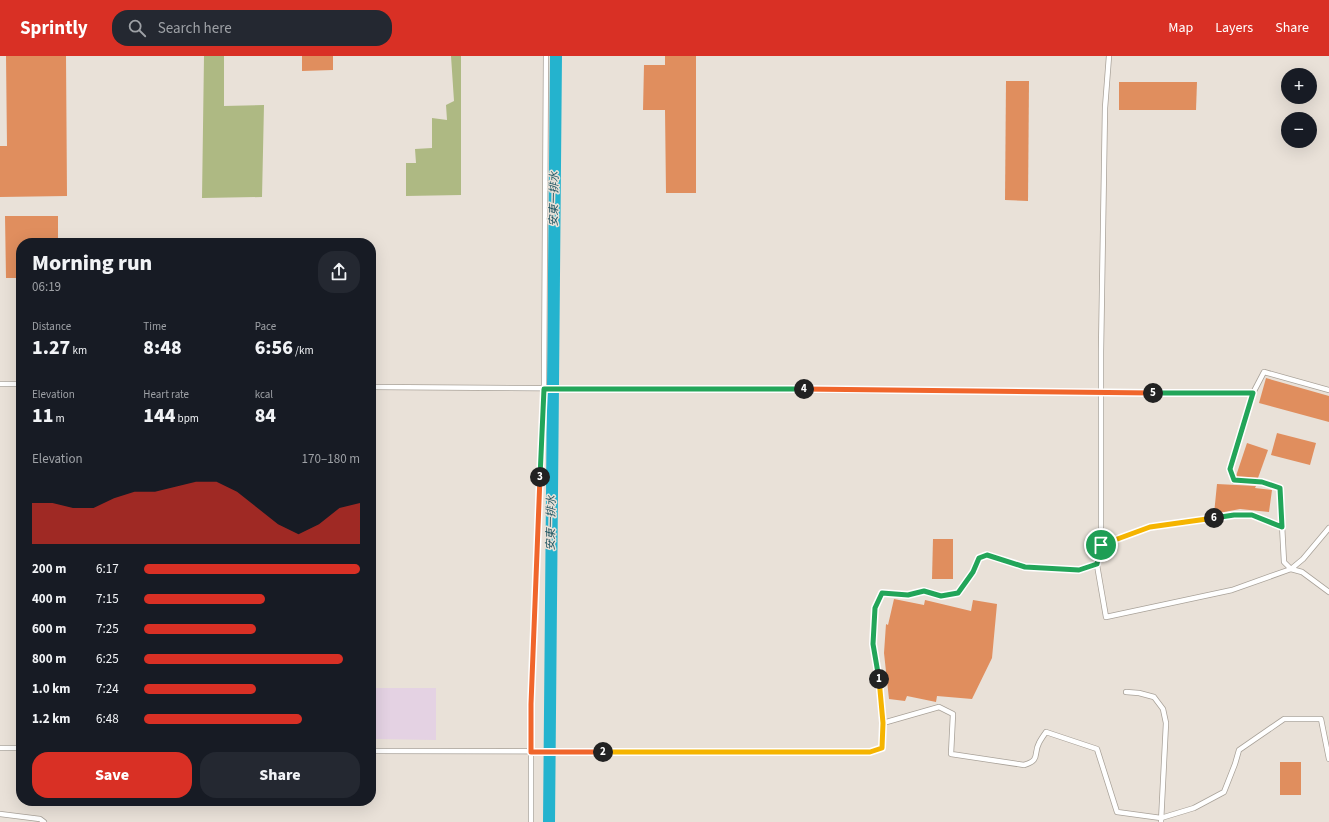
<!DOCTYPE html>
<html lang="en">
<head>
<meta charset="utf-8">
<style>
	:root { --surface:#171b24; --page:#242831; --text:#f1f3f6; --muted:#9ea1a6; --accent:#d93025 }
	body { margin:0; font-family:"Source Sans 3","Noto Sans TC",sans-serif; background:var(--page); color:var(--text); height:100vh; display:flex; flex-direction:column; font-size:15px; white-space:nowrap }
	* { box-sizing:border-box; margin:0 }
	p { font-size:13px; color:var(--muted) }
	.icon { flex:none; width:22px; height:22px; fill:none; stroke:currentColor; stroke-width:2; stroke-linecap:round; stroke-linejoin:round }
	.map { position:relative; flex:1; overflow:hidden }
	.panel { position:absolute; left:16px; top:182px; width:360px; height:568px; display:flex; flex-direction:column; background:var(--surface); border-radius:16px; box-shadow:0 4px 16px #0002 }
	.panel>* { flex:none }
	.fabs { position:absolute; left:1281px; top:12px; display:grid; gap:8px }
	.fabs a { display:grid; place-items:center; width:36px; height:36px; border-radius:50%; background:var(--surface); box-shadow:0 4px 16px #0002; font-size:20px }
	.pin { position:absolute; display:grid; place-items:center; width:34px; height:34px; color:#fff; margin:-17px; border:2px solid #fff; border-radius:50%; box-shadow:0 1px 4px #0007 }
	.km { position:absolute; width:20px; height:20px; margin:-10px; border-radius:50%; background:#222; color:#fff; font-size:11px; line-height:20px; text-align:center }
	.round { display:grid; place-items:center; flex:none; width:42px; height:42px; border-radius:16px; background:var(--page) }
	.headline { display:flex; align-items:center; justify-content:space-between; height:68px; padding:0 16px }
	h1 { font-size:22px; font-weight:800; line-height:30px }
	.stats { display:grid; grid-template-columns:repeat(3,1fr); gap:6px; height:68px; padding:4px 16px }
	.stats div { display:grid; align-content:center }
	.stats b { font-size:20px; font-weight:800 }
	.stats small { font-size:11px; font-weight:400 }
	.stats p { font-size:11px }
	.chart { height:112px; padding:8px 16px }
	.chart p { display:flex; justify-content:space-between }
	.chart svg { width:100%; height:72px; margin-top:4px; fill:var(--accent); opacity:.7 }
	.button { display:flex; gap:8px; margin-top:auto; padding:8px 16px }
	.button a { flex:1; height:46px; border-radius:16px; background:var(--accent); color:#fff; font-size:16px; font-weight:800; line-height:46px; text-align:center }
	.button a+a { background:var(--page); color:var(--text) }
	ul { padding:0 16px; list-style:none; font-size:13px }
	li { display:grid; grid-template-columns:64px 48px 1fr; align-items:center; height:30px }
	li i { height:10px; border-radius:5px; background:var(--accent) }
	header { display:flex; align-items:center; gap:24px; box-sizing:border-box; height:56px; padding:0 20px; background:var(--accent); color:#fff }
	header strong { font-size:19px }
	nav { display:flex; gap:22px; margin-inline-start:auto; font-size:14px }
	.search { width:280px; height:36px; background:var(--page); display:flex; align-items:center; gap:10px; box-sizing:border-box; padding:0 14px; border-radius:16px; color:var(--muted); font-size:15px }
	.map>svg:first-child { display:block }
	.industrial { fill:#e4d2e3 }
	.green { fill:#aeb983 }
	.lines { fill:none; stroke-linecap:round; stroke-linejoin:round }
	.canal { stroke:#24b3ce; stroke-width:12 }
	.building { fill:#e08e5e }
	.service-casing { stroke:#a9a299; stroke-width:6 }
	.service { stroke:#fff; stroke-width:4.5 }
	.split-1-casing { stroke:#fff; stroke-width:8 }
	.split-2-casing { stroke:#fff; stroke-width:8 }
	.split-3-casing { stroke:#fff; stroke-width:8 }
	.split-4-casing { stroke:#fff; stroke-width:8 }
	.split-5-casing { stroke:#fff; stroke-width:8 }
	.split-6-casing { stroke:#fff; stroke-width:8 }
	.split-7-casing { stroke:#fff; stroke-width:8 }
	.split-1 { stroke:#22a559; stroke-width:5 }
	.split-2 { stroke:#f5b400; stroke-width:5 }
	.split-3 { stroke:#f0652b; stroke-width:5 }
	.split-4 { stroke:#22a559; stroke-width:5 }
	.split-5 { stroke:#f0652b; stroke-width:5 }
	.split-6 { stroke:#22a559; stroke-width:5 }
	.split-7 { stroke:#f5b400; stroke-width:5 }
	.labels { text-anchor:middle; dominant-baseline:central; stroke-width:3; stroke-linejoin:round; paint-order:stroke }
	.water-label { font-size:11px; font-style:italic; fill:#235965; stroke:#e9e1d8 }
</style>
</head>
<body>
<header>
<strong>Sprintly</strong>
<div class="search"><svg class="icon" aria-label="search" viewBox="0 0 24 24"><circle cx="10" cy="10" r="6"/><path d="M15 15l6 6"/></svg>Search here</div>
<nav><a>Map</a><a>Layers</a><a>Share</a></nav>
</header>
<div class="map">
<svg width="1329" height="766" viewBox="0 0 1329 766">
	<rect width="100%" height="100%" fill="#e9e1d8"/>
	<path class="industrial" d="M376,632H436V684L376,683Z"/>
	<g class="green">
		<path d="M204,0H224V50L264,49L262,141L202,142Z"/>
		<path d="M451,0H461V139L406,140V107H416L415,93L432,92V62L447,64L446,49L454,45Z"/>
	</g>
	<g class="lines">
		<path class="canal" d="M549,766L556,0"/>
	</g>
	<g class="building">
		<path d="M6,0H66L67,140L0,141V90H7Z"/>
		<path d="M302,0H333V14L302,15Z"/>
		<path d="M665,0H696V137H666L665,54H643L644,9H665Z"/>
		<path d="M1006,25H1029L1028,145L1005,144Z"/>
		<path d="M1119,26H1197L1196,54H1119Z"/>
		<path d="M5,160H58V187H21V222H6Z"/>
		<path d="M1266,322L1329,340V366L1259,347Z"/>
		<path d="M1277,377L1316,387L1310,409L1271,399Z"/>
		<path d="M1247,387L1268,394L1258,422L1237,421L1236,420Z"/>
		<path d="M1217,428L1256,430L1255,432L1272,434L1269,456L1240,453L1214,458Z"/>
		<path d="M933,483H953V523H932Z"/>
		<path d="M894,543L924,549L925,544L971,555L973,544L997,548L992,602L972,643L937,640L936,646L907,640L905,645L889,643L884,597L886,568L888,569Z"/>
		<rect x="1280" y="706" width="21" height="33"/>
	</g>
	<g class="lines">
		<g class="service-casing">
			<g id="service">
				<path d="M0,328H21"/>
				<path d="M371,331L1253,337L1264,316L1329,334"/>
				<path d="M1253,337L1230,413L1234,425L1262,426L1280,432L1284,506L1291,513L1302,516L1329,536"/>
				<path d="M1101,489V295L1105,52L1109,0"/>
				<path d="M1097,509L1106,561L1232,534L1291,513L1303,503L1329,472"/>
				<path d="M1126,636L1139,637L1154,641L1163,653L1166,667L1161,766"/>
				<path d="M883,667L939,651L953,658L951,698L1024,709C1041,704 1033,698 1039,687C1041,683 1044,679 1046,676L1097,693L1117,756L1161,762L1194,752L1224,736L1235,708L1239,694L1284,663H1321L1329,703"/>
				<path d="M0,692H21"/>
				<path d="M371,695L870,696L882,692L883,667L879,623L873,588L875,552L882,537L908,539L924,535L941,540L958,537L973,516L979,502L987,499L1025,511L1079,514L1097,509L1101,489L1150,471L1234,459H1252L1282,471"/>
				<path d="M0,758L40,763L44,766"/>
				<path d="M531,766V648L544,333L546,0"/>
			</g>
		</g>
		<use href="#service" class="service"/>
	</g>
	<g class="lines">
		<g class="split-1-casing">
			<path id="split-1" d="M879,623L873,588L875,552L882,537L908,539L924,535L941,540L958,537L973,516L979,502L987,499L1025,511L1079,514L1097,508L1101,489"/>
		</g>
		<g class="split-2-casing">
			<path id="split-2" d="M603,696H870L882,692L883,667L879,623"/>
		</g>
		<g class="split-3-casing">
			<path id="split-3" d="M540,421L531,648V696H603"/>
		</g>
		<g class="split-4-casing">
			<path id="split-4" d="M540,421L544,333H804"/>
		</g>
		<g class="split-5-casing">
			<path id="split-5" d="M804,333L1153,337"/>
		</g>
		<g class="split-6-casing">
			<path id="split-6" d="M1153,337H1253L1230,413L1234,424L1262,426L1280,432L1282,471L1252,459H1234L1214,462"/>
		</g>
		<g class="split-7-casing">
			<path id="split-7" d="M1101,489L1150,471L1214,462"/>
		</g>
		<use href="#split-1" class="split-1"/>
		<use href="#split-2" class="split-2"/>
		<use href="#split-3" class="split-3"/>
		<use href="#split-4" class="split-4"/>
		<use href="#split-5" class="split-5"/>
		<use href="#split-6" class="split-6"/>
		<use href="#split-7" class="split-7"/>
	</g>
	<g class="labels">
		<g class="water-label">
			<text transform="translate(554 143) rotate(-89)">安東一排水</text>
			<text transform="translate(551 467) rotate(-89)">安東一排水</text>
		</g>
	</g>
</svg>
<div class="fabs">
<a>+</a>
<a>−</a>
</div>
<div class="pin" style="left:1101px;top:489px;background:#1e9e55"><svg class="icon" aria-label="arrive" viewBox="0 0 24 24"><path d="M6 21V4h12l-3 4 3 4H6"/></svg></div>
<b class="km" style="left:879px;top:623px">1</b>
<b class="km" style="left:603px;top:696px">2</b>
<b class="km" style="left:540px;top:421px">3</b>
<b class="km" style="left:804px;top:333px">4</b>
<b class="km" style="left:1153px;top:337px">5</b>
<b class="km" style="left:1214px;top:462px">6</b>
<section class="panel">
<div class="headline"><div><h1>Morning run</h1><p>06:19</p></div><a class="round"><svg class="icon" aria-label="share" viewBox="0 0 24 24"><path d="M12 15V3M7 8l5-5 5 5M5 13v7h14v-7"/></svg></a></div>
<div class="stats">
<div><p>Distance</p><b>1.27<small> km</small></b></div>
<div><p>Time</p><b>8:48</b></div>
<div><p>Pace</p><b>6:56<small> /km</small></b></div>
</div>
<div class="stats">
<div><p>Elevation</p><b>11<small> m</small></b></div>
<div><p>Heart rate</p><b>144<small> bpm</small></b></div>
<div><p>kcal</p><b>84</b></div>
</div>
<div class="chart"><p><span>Elevation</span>170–180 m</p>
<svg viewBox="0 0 160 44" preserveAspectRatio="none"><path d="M0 44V19L10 19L20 22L30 22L40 16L50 12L60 12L70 9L80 6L90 6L100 12L110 22L120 32L130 38L140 32L150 22L160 19V44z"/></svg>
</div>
<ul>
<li><b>200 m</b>6:17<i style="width:100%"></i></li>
<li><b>400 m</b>7:15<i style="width:56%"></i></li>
<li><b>600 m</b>7:25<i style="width:52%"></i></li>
<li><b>800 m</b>6:25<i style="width:92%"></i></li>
<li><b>1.0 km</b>7:24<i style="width:52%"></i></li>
<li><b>1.2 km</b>6:48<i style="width:73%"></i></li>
</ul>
<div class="button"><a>Save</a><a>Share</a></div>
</section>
</div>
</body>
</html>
